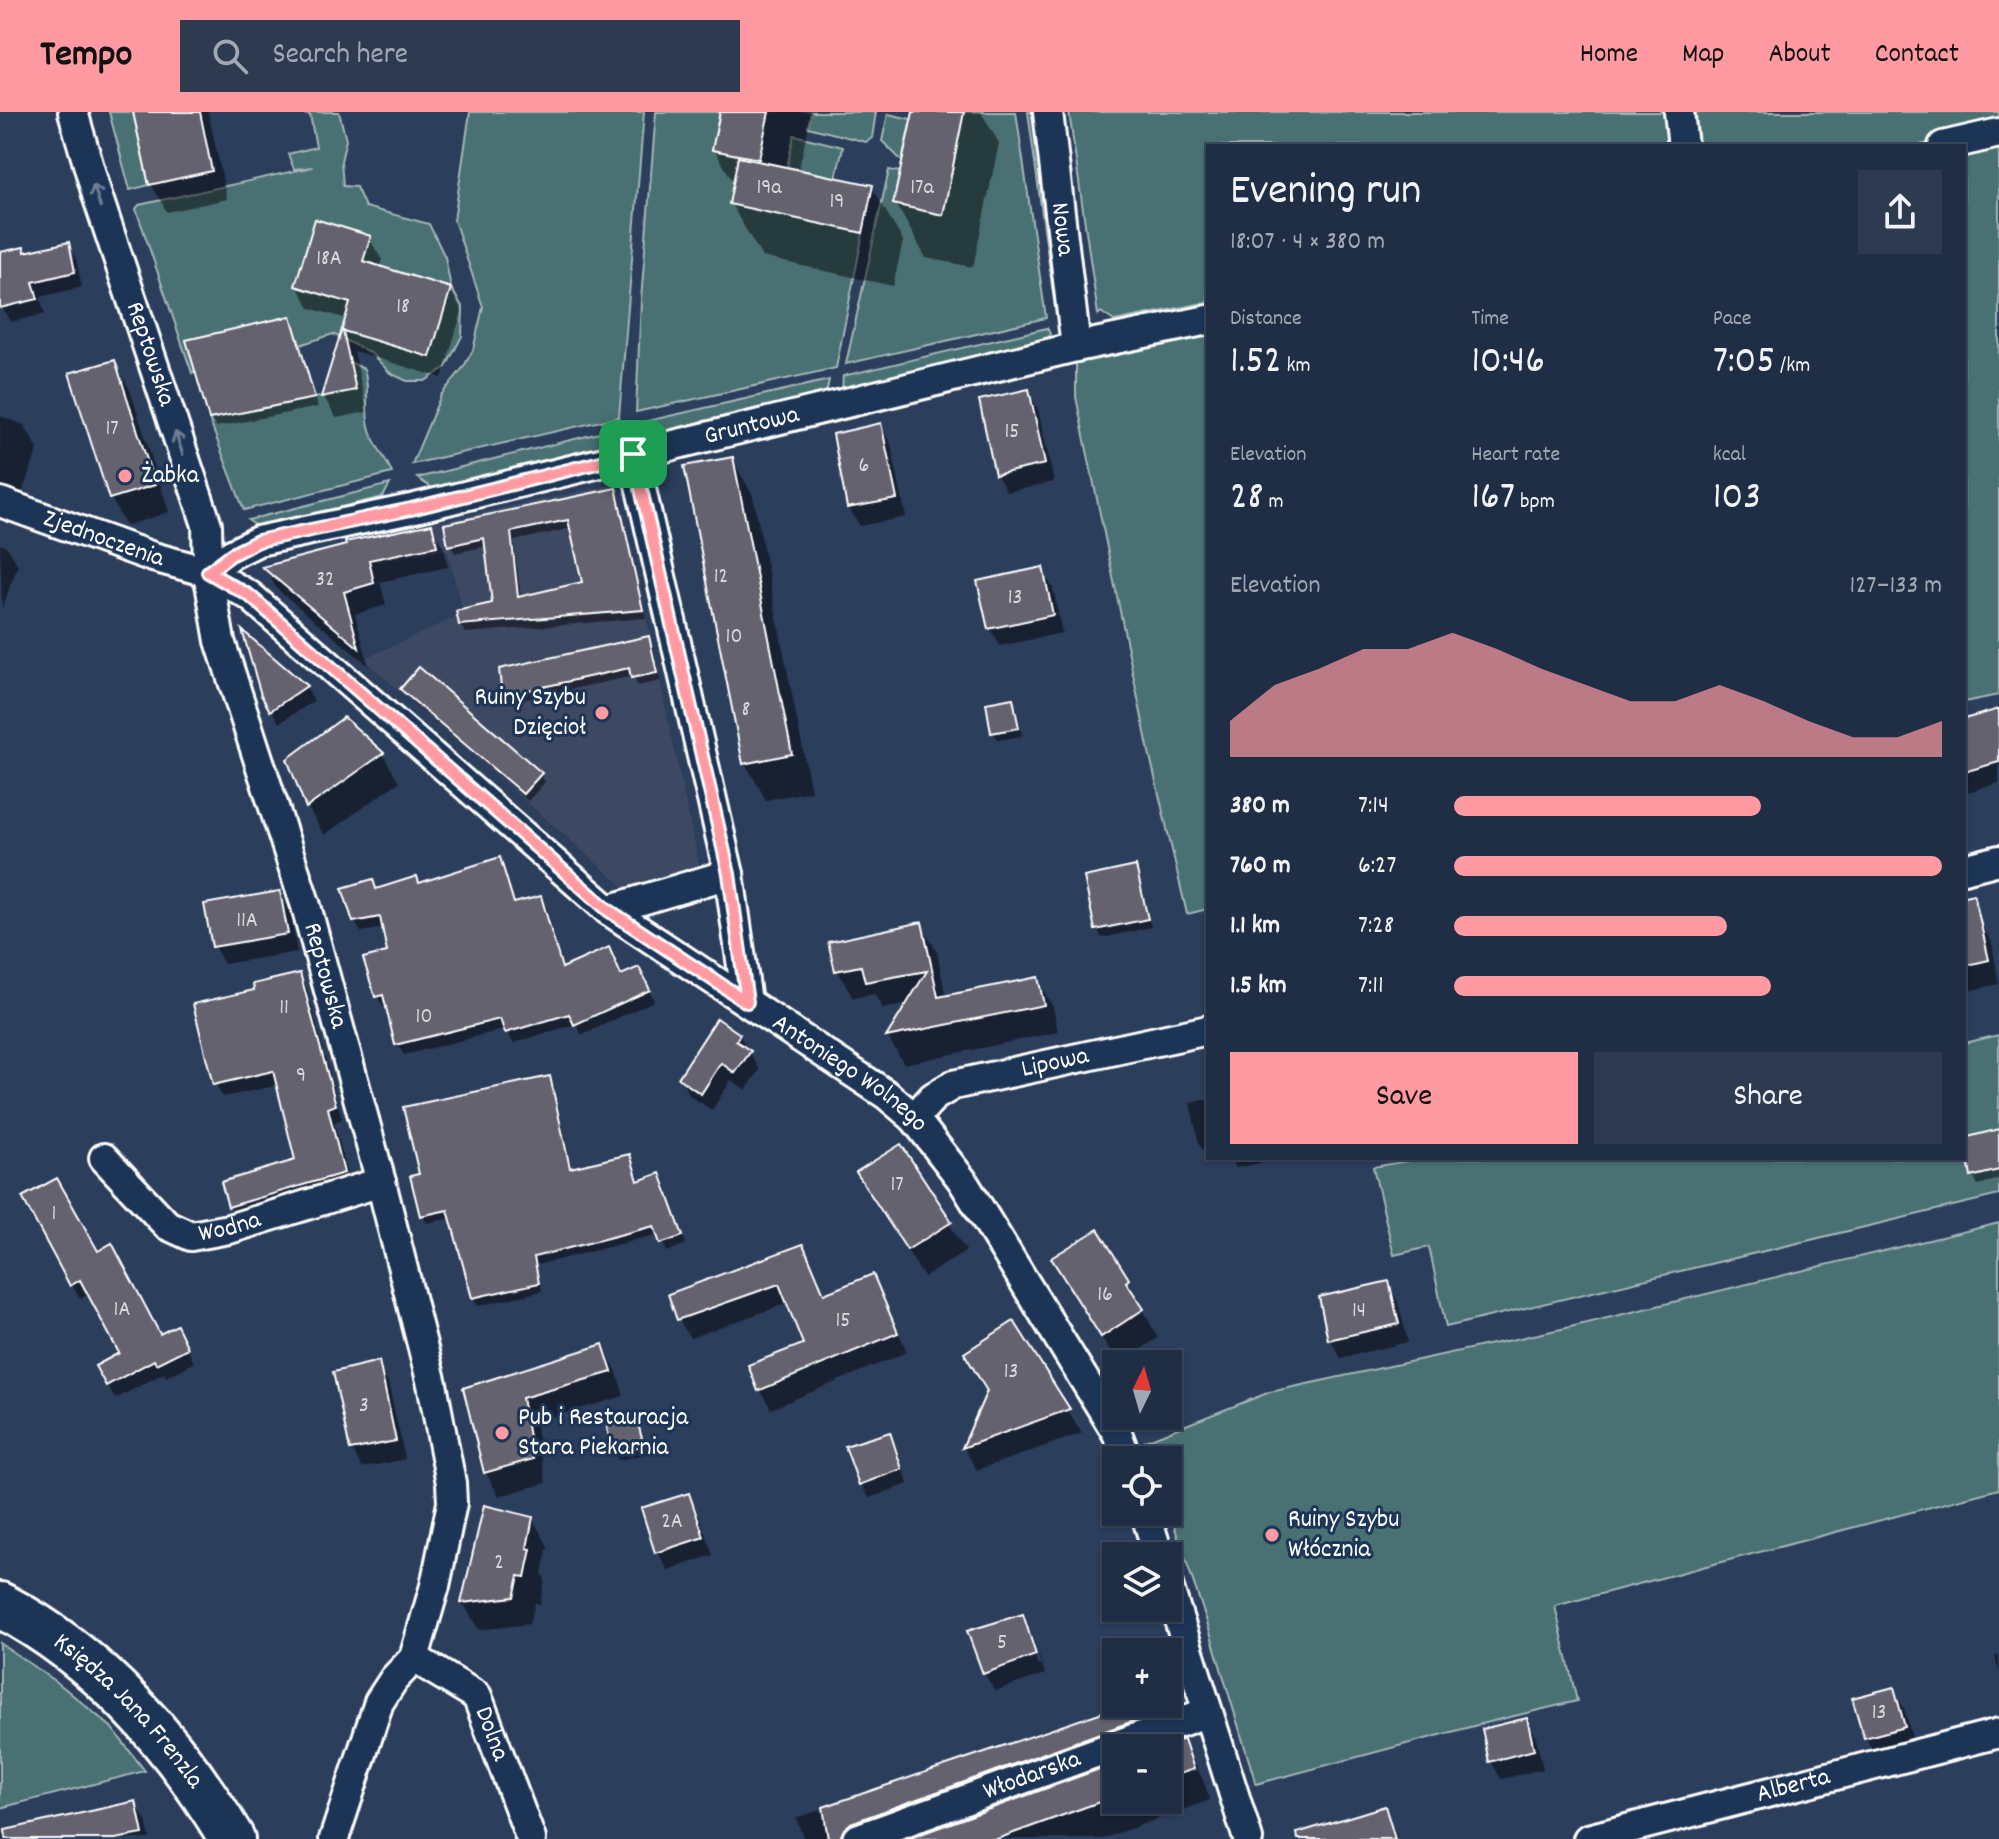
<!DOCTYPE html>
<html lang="en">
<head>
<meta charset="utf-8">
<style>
	:root { --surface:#202e45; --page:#2d3a50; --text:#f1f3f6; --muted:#a2a8b3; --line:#3d4a5e; --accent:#ff9aa2 }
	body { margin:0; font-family:Dekko,sans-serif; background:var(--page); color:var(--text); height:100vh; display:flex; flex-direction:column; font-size:30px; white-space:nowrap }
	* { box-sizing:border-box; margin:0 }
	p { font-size:26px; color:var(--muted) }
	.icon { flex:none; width:44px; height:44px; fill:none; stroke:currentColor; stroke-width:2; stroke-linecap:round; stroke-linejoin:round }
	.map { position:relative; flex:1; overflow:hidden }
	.panel { position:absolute; left:1206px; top:32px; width:760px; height:1016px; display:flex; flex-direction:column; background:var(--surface); border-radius:0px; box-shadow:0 2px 6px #0004,0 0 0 2px var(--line) }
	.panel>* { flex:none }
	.needle { width:52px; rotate:5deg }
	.buttons { position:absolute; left:1102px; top:1238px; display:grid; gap:16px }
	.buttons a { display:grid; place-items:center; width:80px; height:80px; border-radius:0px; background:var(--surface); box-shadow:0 2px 6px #0004,0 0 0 2px var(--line); font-size:40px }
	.pin { position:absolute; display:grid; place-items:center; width:68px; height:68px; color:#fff; margin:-34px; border-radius:16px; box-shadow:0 4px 12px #0006 }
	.round { display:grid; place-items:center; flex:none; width:84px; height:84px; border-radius:0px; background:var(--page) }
	.headline { display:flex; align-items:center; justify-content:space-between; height:136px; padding:0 24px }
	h1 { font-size:44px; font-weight:600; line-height:60px }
	.stats { display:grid; grid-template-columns:repeat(3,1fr); gap:12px; height:136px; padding:8px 24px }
	.stats div { display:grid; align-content:center }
	.stats b { font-size:40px; font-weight:600 }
	.stats small { font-size:22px; font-weight:400 }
	.stats p { font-size:22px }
	.chart { height:224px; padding:16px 24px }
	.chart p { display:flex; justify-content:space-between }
	.chart svg { width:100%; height:144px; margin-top:8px; fill:var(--accent); opacity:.7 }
	.action { display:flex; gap:16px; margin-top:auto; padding:16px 24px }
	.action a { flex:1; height:92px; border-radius:0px; background:var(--accent); color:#111; font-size:32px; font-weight:600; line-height:92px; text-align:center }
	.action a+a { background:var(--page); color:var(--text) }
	ul { padding:0 24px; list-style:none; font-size:26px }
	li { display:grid; grid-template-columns:128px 96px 1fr; align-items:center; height:60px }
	li i { height:20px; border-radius:10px; background:var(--accent) }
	header { display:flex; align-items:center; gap:48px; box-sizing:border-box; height:112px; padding:0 40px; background:var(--accent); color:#111 }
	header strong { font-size:38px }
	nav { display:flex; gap:44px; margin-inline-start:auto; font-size:28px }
	.search { width:560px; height:72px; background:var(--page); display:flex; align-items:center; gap:20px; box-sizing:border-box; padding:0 28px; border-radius:0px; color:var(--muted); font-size:30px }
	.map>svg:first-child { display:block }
	.built { fill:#3c4962 }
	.green { fill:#496f72; stroke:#a4b7b8; stroke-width:2 }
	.shadow { fill:#0007; fill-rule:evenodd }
	.building { fill:#656270; stroke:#fff; stroke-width:2; fill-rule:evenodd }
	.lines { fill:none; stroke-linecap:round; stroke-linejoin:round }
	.street-casing { stroke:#fff; stroke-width:34 }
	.primary-casing { stroke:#fff; stroke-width:50 }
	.street { stroke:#1d3557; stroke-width:28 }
	.primary { stroke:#1d3557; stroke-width:44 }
	.oneway { stroke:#6c7c92 }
	.route-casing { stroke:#fff; stroke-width:16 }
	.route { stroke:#ff9aa2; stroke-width:10 }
	.poi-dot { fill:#ff9aa2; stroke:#1d3557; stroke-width:3 }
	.labels { text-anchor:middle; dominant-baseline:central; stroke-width:6; stroke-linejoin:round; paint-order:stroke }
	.number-label { font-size:22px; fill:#d8d8db }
	.street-label { font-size:26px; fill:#fff; stroke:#1d3557 }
	.poi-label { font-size:26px; fill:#fff; stroke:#1d3557; text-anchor:start }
</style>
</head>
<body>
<header>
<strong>Tempo</strong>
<div class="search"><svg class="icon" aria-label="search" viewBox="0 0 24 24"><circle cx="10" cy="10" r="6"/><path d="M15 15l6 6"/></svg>Search here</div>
<nav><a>Home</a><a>Map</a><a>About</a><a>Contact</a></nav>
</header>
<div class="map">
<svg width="1999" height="1727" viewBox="0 0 1999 1727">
	<rect width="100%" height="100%" fill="#2b3e5c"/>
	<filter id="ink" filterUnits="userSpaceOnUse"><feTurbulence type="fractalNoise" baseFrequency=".0125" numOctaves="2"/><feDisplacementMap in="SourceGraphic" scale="16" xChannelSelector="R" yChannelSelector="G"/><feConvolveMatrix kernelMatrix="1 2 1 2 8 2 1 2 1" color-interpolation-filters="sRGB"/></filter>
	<g filter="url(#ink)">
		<path class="built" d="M614,372L618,373L701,762L626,777L363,547L463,502L447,438L376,451L368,425Z"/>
		<g class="green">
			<path d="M109,0H133L149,73L130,78Z"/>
			<path d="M291,0H339L346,28L341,49L343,74L356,75L365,95L429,112L445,145L451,176L463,196L462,224L446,255L425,269H407L390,261L371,241L333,222L300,233L291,204L186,228L196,258L192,261L136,97L139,93L313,55L294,57L288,42L316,35L310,3Z"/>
			<path d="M470,0H644L619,305L412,352L441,283L463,256L473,238L483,195L454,108Z"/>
			<path d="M656,0H720L713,37L738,44L730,92L863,121L836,256L636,300L641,188Z"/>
			<path d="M811,0H876L872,26L866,30L808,15Z"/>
			<path d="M964,0H1016L1046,206L846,252L889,58L900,60L893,92L943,103Z"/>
			<path d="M1028,0H1033L1063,203H1056Z"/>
			<path d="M1069,0H1668V34H1208V190L1114,209L1101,200L1098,203Z"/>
			<path d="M1696,0H1999V15L1915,34H1699Z"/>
			<path d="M888,2L911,7L902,49L882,29Z"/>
			<path d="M1999,21V583L1964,590V34Z"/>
			<path d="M794,23L843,35L836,66L787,55Z"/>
			<path d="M1208,208V797L1187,802L1149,640L1076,285V235Z"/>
			<path d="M1047,216L1050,222L1048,227L842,278L843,264Z"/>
			<path d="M350,250L364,257C371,278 363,300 371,321C376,335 386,346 392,361L244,398L209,307L355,278Z"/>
			<path d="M829,268L826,282L635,327L634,312Z"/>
			<path d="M619,316V332L432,376L417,366Z"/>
			<path d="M390,372L383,385L257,415L248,408Z"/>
			<path d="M1999,923V1083L1446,1215L1429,1135L1394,1143L1373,1055L1424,1046H1964V931Z"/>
			<path d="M1999,1111V1377L1555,1494L1577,1589L1485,1611L1256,1672L1207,1510L1168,1396V1348H1151L1145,1329L1270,1280L1566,1216Z"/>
			<path d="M0,1531L63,1575L111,1615L145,1659L0,1696Z"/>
		</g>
		<g class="shadow">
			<path d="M135,0H208L227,87L167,100L151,72Z"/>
			<path d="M722,0H812L798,60L872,75L903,129L893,174L762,145L731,92L735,73L714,37Z"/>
			<path d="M915,0H981L999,31L973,155L926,146L896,92Z"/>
			<path d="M369,126L382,148L379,156L450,177L462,199L442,266L354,239L367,300L336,306L324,285L347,207L310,196L297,174Z"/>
			<path d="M68,132L76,147L82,175L40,185L45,202L10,210L0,191V142H26Z"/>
			<path d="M290,206L295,214L318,295L216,315L211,307Z"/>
			<path d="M114,250L130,278L169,400L126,414L111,386Z"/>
			<path d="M1028,279L1038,297L1054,370L1007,380L996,362Z"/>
			<path d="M0,304L24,313L38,337L22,381L0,374Z"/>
			<path d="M880,313L891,332L906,405L860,414L849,396L835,323Z"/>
			<path d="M732,347L753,384L811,679L766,688L745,651Z"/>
			<path d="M615,378L620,386L646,506L465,521L461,513L494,493L487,434L455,441L450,433ZM572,416L585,472L521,486L514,429Z"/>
			<path d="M431,414L444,436L448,455L380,470L386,493L355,502L369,554L277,477L265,456Z"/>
			<path d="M0,432L7,435L18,453L2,496Z"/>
			<path d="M1042,458L1053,476L1062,521L1000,534L990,516Z"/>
			<path d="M246,524L306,575L314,589L279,611L263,582Z"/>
			<path d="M648,526L653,534L660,569L638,574L633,564L508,591L504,583Z"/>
			<path d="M403,577L540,662L545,670L528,689L408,586Z"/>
			<path d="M1012,588L1017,596L1022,624L998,628L993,620Z"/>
			<path d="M1999,599V671L1964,681V609Z"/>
			<path d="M344,608L383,643L399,670L324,723L308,696L290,648Z"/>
			<path d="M499,748L516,793L540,786L547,797L564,857L644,869L654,889L582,923L576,912L513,931L506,917L404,943L397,932L388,894L383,895L377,884L389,841L384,816L361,820L354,809L372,770L377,778L419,773Z"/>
			<path d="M1135,756L1140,765L1151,815L1102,826L1097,817Z"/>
			<path d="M279,781L290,799L297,840L224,852L214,834Z"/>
			<path d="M1978,807L1992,831L1999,872L1964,880V811Z"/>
			<path d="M921,813L937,840L946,886L1037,868L1053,895L1058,920L904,952L888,925L908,892L883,897L874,882L853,886L837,858Z"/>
			<path d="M299,863L307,877L342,1007L334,1010L351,1075L238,1108L230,1094L298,1049L279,973L223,985L215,972L257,880Z"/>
			<path d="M739,923L760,958L746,978L731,968L712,998L690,984L680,966Z"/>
			<path d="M549,967L554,975L572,1057L629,1044L639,1071L664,1072L686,1132L667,1140L659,1122L537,1153L542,1179L478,1194L473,1186L452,1106L427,1111L422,1103L421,1063Z"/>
			<path d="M1208,987V1046H1227L1210,1050L1199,1032L1190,991Z"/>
			<path d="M1999,1019V1067L1978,1073L1973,1064L1964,1028Z"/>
			<path d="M901,1035L966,1139L924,1165L875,1088Z"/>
			<path d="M1230,1046H1284L1236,1056Z"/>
			<path d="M24,1085L160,1224L184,1230L194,1251L166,1265L164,1261L115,1287L97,1255L122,1242L89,1182L80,1187Z"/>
			<path d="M802,1135L826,1183L872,1164L883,1183L907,1240L771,1297L760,1278L806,1233L788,1191L690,1226L679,1207Z"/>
			<path d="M1127,1168L1158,1226L1118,1252L1070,1174Z"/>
			<path d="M1388,1172L1398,1190L1408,1230L1341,1246L1330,1227Z"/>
			<path d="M1013,1212L1082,1321L977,1358L964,1336L989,1280Z"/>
			<path d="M602,1235L616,1258L624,1284L535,1310L546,1371L499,1384L486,1361L466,1277Z"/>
			<path d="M378,1252L388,1270L405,1347L362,1356L352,1337Z"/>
			<path d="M636,1311L647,1342L619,1348L614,1340L609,1316Z"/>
			<path d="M889,1322L897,1336L908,1372L869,1386L861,1372Z"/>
			<path d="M688,1383L698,1401L713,1443L668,1458L657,1440Z"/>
			<path d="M486,1396L532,1406L548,1434L542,1461L545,1467L540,1492L535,1491L529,1512L479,1518L463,1491Z"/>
			<path d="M1022,1505L1032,1523L1045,1562L995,1579L984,1561ZM1027,1521H1031L1041,1552L1038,1554Z"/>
			<path d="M1999,1543V1562L1995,1544Z"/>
			<path d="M1893,1577L1904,1596L1914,1634L1876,1644L1866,1626L1855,1587Z"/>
			<path d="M1132,1592H1164L1203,1668L1210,1688L1102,1727H804L796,1706ZM1116,1636H1168V1688H1116Z"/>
			<path d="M1526,1608L1536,1626L1543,1657L1501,1667L1491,1649Z"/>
			<path d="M135,1691L146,1709L150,1727H0V1722Z"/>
			<path d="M1384,1697L1398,1727H1318Z"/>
		</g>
		<g class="building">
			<path d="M133,0H200L212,59L149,73Z"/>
			<path d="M720,0H769L759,47L712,38Z"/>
			<path d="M913,0H964L943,103L893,92Z"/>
			<path d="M738,45L873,73L863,121L729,92Z"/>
			<path d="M315,107L371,124L363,149L451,176L430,245L343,219L356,278L321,285L350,191L295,174Z"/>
			<path d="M69,130L75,160L33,170L38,187L0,196V140L24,135L25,140Z"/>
			<path d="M291,204L315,286L209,307L186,228Z"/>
			<path d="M115,248L155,373L109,387L69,261Z"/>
			<path d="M1029,277L1045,352L995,363L979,288Z"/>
			<path d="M881,311L897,387L847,396L833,322Z"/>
			<path d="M733,345L792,642L743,652L684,354Z"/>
			<path d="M616,376L643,498L459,513L456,499L492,491L484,426L448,434L444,412ZM568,408L582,470L518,485L511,420Z"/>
			<path d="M432,412L437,434L369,448L374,471L344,480L359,536L262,455L346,433L345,430Z"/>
			<path d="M1043,455L1053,503L988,517L977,469Z"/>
			<path d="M242,518L292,561L307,574L270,599L261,583Z"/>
			<path d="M649,524L657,561L631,566L629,556L502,584L499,557Z"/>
			<path d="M419,555L542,661L523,682L400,577Z"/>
			<path d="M1013,586L1019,616L991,621L986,591Z"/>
			<path d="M1999,597V650L1964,660V607Z"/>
			<path d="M344,605L384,641L306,696L287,647Z"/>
			<path d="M500,745L514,791L541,784L562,856L609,835L621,863L639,855L650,878L574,913L569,902L505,921L500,907L395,933L383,883L375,885L363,846L387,840L380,805L353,810L342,776L373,767L376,777L417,764L419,771Z"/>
			<path d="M1136,754L1148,807L1095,818L1084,765Z"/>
			<path d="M280,779L288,822L212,835L204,792Z"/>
			<path d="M1974,782L1989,848L1964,854V784Z"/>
			<path d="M922,810L938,885L1038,865L1044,893L886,925L927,859L865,870L861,854L835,859L828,830Z"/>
			<path d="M300,861L336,993L328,996L344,1061L228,1095L221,1070L295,1048L273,959L213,973L193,892L254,878L253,872Z"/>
			<path d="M717,906L740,922L736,929L751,939L735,961L721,951L701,982L678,966Z"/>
			<path d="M550,964L570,1056L630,1042L638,1069L660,1061L683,1124L660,1132L654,1114L534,1145L539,1171L472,1186L448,1098L420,1104L410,1064L419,1062L403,995Z"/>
			<path d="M1999,1017V1058L1971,1065L1964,1026Z"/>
			<path d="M901,1032L952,1110L907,1138L856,1060Z"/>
			<path d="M57,1066L98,1139L112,1131L160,1222L177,1213L188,1236L156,1252L154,1248L106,1274L95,1254L119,1241L80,1168L70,1174L22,1085Z"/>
			<path d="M1098,1117L1129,1167L1126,1170L1144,1197L1101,1225L1051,1146Z"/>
			<path d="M803,1132L824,1182L873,1162L898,1221L758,1279L748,1253L803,1232L779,1172L677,1208L668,1182Z"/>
			<path d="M1389,1169L1399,1212L1328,1228L1319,1185Z"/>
			<path d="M1014,1209L1070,1297L962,1336L987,1279L964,1241Z"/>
			<path d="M603,1232L612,1260L522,1286L533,1347L484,1361L463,1276Z"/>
			<path d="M379,1249L396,1329L350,1338L333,1260Z"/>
			<path d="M637,1308L644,1334L612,1340L607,1315Z"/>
			<path d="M890,1320L902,1357L859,1373L845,1334Z"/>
			<path d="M689,1381L704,1425L655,1441L641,1396Z"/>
			<path d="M484,1393L533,1405L527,1436L531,1437L525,1465L519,1464L514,1485L461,1491Z"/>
			<path d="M1023,1502L1036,1543L983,1562L967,1519Z"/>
			<path d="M1894,1575L1905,1615L1864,1626L1852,1586Z"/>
			<path d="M1126,1592H1180L851,1711L844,1717L840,1727H828L823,1695Z"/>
			<path d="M1527,1606L1534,1638L1489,1650L1482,1617Z"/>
			<path d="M1184,1627L1194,1657L1168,1666V1633Z"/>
			<path d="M1116,1651V1684L997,1727H907Z"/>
			<path d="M136,1689L143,1722L115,1727H6L5,1718Z"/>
			<path d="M1385,1694L1395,1727H1298L1297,1721Z"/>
		</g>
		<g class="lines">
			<g class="street-casing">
				<g id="street">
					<path id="s1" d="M73,0L97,83L207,413L208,460L220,529L306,794L381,1070L432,1272L451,1371L452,1391L435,1474L414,1546L394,1567L379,1590L334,1727"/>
					<path id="s2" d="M1048,0L1076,235"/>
					<path d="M1679,0L1683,34"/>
					<path d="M1943,34L1999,21"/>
					<path d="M633,342L729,762L747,890"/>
					<path id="s3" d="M0,390L153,445L208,460L250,484L608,798L887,983L914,1006L962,1068L1117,1321L1127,1348"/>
					<path id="s4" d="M208,460L232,442L258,429L411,397L1076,235L1208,208"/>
					<path d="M1964,757L1999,748"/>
					<path d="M608,798L729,762"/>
					<path id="s5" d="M914,1006L933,985L953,973L1208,918"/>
					<path id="s6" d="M104,1046L167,1113L191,1124L229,1117L381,1070"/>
					<path d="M1145,1400L1159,1444"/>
					<path d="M1168,1473L1248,1727"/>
					<path id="s7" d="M414,1546L477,1584L531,1727"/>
					<path id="s8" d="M857,1727L1208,1600"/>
					<path id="s9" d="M1588,1727L1999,1621"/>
				</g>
			</g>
			<g class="primary-casing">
				<g id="primary">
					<path id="s10" d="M0,1493C99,1544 176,1633 232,1727"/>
				</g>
			</g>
			<use href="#street" class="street"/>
			<use href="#primary" class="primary"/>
		</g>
		<defs><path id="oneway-shaft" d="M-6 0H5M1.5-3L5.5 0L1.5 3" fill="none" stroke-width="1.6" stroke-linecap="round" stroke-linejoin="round" transform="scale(2)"/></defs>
		<g class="oneway">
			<use href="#oneway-shaft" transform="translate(97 84) rotate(-107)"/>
			<use href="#oneway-shaft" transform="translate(179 331) rotate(-108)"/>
		</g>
	</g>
	<g class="lines" filter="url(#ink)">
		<g class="route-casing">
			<path id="route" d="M633,342L729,762L747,890L608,798L250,484L208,460L232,442L258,429L411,397Z"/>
		</g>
		<use href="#route" class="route"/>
	</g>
	<g class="poi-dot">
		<circle cx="125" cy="364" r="8"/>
		<circle cx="602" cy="601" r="8"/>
		<circle cx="502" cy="1321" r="8"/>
		<circle cx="1272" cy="1423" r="8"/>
	</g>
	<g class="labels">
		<g class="number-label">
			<text x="769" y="76">19a</text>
			<text x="922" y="76">17a</text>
			<text x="837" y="90">19</text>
			<text x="329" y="147">18A</text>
			<text x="403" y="195">18</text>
			<text x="112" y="317">17</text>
			<text x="1012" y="320">15</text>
			<text x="864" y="354">6</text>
			<text x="721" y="465">12</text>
			<text x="325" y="468">32</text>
			<text x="1015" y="486">13</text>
			<text x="734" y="525">10</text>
			<text x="746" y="598">8</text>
			<text x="247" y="809">11A</text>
			<text x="284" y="896">11</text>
			<text x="424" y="905">10</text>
			<text x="301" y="964">9</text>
			<text x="897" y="1073">17</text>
			<text x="54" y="1102">1</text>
			<text x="1105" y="1183">16</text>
			<text x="122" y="1198">1A</text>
			<text x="1359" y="1199">14</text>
			<text x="843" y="1209">15</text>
			<text x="1011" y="1260">13</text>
			<text x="364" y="1294">3</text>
			<text x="672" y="1410">2A</text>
			<text x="499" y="1451">2</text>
			<text x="1002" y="1531">5</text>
			<text x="1879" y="1601">13</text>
		</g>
		<g class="street-label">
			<text stroke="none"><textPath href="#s2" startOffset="118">Nowa</textPath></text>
			<text stroke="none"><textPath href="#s1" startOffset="254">Reptowska</textPath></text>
			<text stroke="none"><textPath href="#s4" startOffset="566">Gruntowa</textPath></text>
			<text stroke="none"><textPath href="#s3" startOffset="110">Zjednoczenia</textPath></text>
			<text stroke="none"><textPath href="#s1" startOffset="902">Reptowska</textPath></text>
			<text stroke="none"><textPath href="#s5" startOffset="156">Lipowa</textPath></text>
			<text stroke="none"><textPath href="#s3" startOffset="1036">Antoniego Wolnego</textPath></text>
			<text stroke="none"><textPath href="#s6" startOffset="158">Wodna</textPath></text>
			<text stroke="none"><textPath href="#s10" startOffset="168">Księdza Jana Frenzla</textPath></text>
			<text stroke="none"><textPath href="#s7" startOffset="114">Dolna</textPath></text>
			<text stroke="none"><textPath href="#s8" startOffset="186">Włodarska</textPath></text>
			<text stroke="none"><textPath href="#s9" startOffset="212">Alberta</textPath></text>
		</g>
		<g class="poi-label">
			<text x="141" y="364">Żabka</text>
			<text x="586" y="586" text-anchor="end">Ruiny Szybu<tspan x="586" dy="30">Dzięcioł</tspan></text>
			<text x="518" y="1306">Pub i Restauracja<tspan x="518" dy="30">Stara Piekarnia</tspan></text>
			<text x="1288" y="1408">Ruiny Szybu<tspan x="1288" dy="30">Włócznia</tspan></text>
		</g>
	</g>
</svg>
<div class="buttons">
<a><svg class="needle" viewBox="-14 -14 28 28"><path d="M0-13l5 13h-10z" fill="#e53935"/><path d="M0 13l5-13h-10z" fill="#a2a8b3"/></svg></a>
<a><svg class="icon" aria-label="locate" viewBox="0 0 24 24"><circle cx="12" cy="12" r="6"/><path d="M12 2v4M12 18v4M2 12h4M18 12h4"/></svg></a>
<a><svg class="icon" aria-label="layers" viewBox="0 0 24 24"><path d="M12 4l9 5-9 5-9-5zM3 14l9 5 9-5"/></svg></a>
<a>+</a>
<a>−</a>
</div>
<div class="pin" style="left:633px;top:342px;background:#1e9e55"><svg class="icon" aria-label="arrive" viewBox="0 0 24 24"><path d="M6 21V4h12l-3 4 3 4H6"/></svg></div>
<section class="panel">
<div class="headline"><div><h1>Evening run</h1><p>18:07 · 4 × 380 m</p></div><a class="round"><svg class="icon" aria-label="share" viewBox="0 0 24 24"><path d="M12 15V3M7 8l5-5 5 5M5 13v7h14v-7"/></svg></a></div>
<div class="stats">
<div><p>Distance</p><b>1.52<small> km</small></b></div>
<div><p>Time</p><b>10:46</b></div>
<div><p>Pace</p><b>7:05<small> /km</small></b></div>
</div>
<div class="stats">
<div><p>Elevation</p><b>28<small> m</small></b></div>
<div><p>Heart rate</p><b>167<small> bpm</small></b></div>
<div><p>kcal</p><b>103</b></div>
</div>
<div class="chart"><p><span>Elevation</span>127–133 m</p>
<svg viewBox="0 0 160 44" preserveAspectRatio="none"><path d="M0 44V33L10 22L20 17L30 11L40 11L50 6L60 11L70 17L80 22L90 27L100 27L110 22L120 27L130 33L140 38L150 38L160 33V44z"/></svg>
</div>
<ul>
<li><b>380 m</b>7:14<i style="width:63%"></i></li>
<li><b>760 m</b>6:27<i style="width:100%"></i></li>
<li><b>1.1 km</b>7:28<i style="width:56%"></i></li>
<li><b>1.5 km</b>7:11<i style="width:65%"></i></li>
</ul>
<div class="action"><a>Save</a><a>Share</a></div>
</section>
</div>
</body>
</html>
